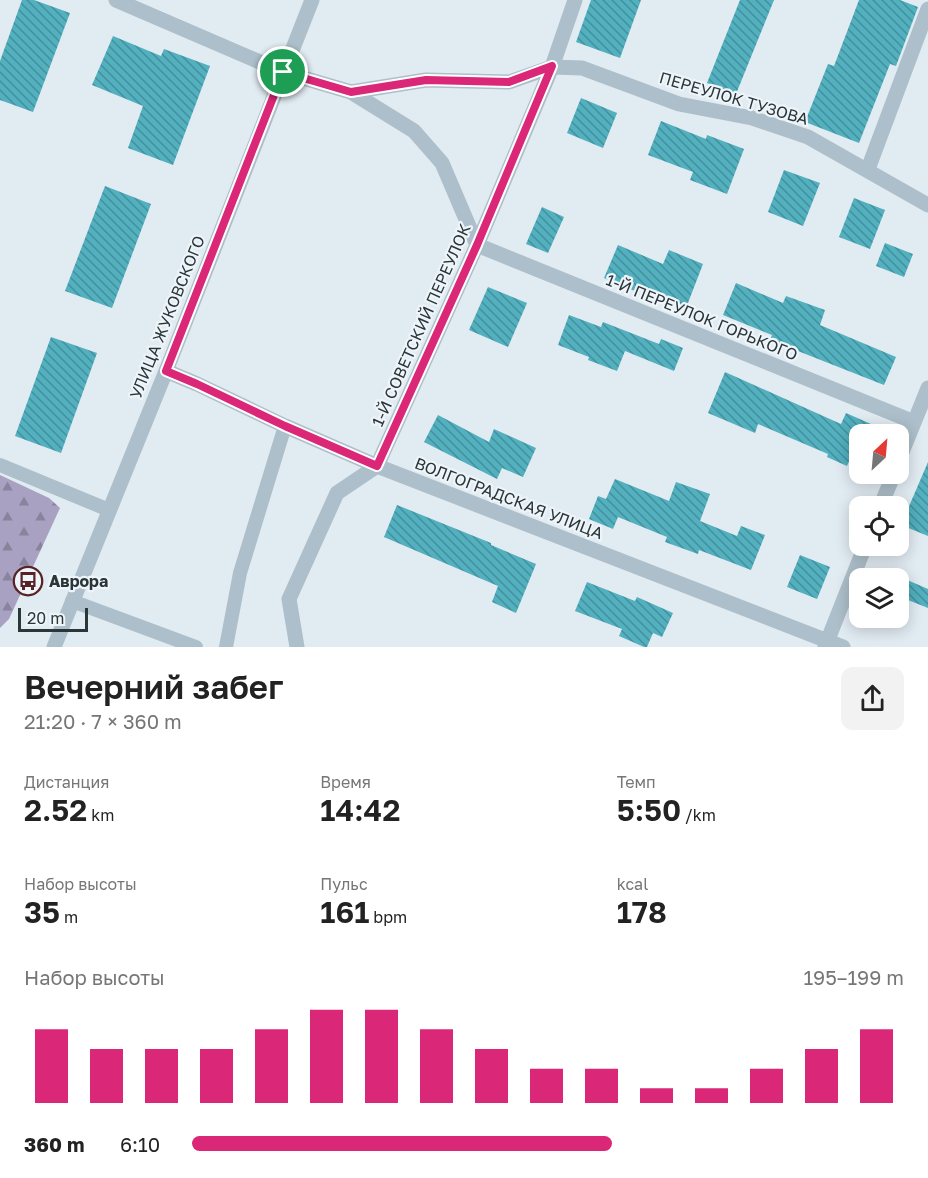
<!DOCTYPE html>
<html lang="ru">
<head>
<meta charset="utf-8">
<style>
	:root { --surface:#fff; --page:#f2f2f2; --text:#222; --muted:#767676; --accent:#db2777 }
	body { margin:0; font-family:"Golos Text",sans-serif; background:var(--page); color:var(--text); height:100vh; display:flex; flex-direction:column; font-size:22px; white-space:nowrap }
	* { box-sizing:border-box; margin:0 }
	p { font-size:20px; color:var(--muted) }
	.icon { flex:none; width:33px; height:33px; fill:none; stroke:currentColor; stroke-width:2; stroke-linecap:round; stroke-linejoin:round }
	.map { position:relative; height:647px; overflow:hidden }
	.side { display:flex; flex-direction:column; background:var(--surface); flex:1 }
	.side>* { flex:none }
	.needle { width:39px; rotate:26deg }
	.tools { position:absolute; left:849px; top:424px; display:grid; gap:12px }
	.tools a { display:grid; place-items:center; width:60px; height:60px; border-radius:12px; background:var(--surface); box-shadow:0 3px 15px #0003; font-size:30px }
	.scale { position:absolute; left:18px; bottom:15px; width:70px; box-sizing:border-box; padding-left:6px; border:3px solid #2b3638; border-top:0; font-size:16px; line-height:21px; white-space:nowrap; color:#2b3638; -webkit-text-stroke:4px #edf4fa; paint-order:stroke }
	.pin { position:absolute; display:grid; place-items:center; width:51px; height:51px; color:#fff; margin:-26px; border:3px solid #fff; border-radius:50%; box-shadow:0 2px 6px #0007 }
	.round { display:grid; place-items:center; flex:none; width:63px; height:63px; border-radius:12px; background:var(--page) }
	.headline { display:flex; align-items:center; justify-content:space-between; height:102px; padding:0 24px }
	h1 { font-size:33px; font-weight:600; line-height:45px }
	.figures { display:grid; grid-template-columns:repeat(3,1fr); gap:9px; height:102px; padding:6px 24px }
	.figures div { display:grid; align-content:center }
	.figures b { font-size:30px; font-weight:600 }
	.figures small { font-size:16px; font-weight:400 }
	.figures p { font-size:16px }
	.chart { height:168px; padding:12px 24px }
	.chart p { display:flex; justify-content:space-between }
	.chart svg { width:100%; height:108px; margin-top:6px; stroke:var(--accent); stroke-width:6 }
	ul { padding:0 24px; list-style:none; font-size:20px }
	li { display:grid; grid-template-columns:96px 72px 1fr; align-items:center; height:45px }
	li i { height:15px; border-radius:8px; background:var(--accent) }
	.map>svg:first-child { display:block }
	.forest { fill:url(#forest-firs) }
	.building { fill:url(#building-back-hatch) }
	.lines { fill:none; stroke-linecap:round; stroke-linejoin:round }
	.service { stroke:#adbfca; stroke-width:14 }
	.minor { stroke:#adbfca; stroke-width:15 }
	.tertiary { stroke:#adbfca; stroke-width:15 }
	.route-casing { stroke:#fff; stroke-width:12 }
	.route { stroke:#db2777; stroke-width:8 }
	.labels { text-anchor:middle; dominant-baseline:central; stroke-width:4.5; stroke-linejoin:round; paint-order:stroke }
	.street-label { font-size:16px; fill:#2b3638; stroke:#edf4fa }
	.poi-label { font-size:16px; font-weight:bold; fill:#2b3638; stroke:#edf4fa; text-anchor:start }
</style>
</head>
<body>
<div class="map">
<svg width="928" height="647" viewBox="0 0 928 647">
	<defs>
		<pattern id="forest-firs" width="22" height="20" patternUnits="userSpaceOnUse" patternTransform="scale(1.5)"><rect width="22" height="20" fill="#a8a1c1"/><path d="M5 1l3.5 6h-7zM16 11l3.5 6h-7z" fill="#89849e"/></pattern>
		<pattern id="building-back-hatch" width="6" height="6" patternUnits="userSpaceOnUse" patternTransform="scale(1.5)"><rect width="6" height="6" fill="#52b0bf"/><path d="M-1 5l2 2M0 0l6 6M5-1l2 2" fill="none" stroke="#44909c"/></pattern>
	</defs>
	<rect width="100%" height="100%" fill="#e1ebf2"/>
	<path class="forest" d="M0,475L49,498L60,508L9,619L0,628Z"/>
	<g class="building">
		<path d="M22,0H34L70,13L33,112L0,100V61Z"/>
		<path d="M591,0H641L620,58L576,42Z"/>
		<path d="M740,0H774L736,94L707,83Z"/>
		<path d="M859,0H900L918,7L896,66L890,64L859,143L805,122L828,64L834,66Z"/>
		<path d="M113,36L161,56L164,49L210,66L173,165L128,148L143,106L92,85Z"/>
		<path d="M581,98L617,113L603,148L567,133Z"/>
		<path d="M661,121L706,139L707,135L744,149L727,194L690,180L693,172L648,155Z"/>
		<path d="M784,170L820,183L803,226L768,212Z"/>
		<path d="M105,186L151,204L112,308L65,291Z"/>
		<path d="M854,198L885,210L870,249L839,237Z"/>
		<path d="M542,207L564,217L548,253L526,244Z"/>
		<path d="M885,243L913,254L904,277L876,266Z"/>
		<path d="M618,245L663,264L669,250L703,264L686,308L636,287L635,291L604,278Z"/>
		<path d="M736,283L783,303L786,296L825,310L820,325L896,357L884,385L770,340L772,335L723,315Z"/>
		<path d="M488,287L527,303L508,347L469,330Z"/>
		<path d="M569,315L601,327L603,322L659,344L661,339L683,348L674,371L625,351L617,371L588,360L589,357L558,345Z"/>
		<path d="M51,337L97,353L61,453L15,436Z"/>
		<path d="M725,372L841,424L846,413L896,435H860V457L852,454L847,466L827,457L828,454L758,424L755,433L708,413Z"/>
		<path d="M438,415L489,442L494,429L536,448L523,477L502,468L497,479L424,442Z"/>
		<path d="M928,462V536L901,525Z"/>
		<path d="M615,479L669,501L676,482L710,494L700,521L737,536L741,526L765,535L751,570L699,550L698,554L665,542L667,537L618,517L613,529L589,519L598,496L606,499Z"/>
		<path d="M397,505L491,543V545L536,564L516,613L492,602L498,586L384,537Z"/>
		<path d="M800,555L830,567L817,599L787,587Z"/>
		<path d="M898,576L928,589V608L898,596Z"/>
		<path d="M587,582L635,601L637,597L673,613L662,637L653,633L647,647H644L619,636L622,629L575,611Z"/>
	</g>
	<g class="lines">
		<g class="service">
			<path d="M0,465L109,510"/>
			<path d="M72,601L196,647"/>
			<path d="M226,647L240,573L285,426"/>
		</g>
		<g class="minor">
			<path d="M116,0L283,72L351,92L426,80L509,82L552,67L582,68L679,104L752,118L808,137L928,205"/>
			<path d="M351,92L414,131L442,163L477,245L914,422"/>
			<path d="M868,169L928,9"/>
			<path d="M166,371L197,384L285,426L377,466L843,647"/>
			<path d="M898,462L928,388"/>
			<path d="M880,507L894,474"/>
			<path d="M297,647L289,599L337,493L377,466L477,245L552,67L575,0"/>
			<path d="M825,647L865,546"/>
		</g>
		<path class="tertiary" d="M54,647L166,371L312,0"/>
	</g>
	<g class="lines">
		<g class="route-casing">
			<path id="route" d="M552,66L477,245L377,466L285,426L197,384L166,371L283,72L351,92L426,80L509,82Z"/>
		</g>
		<use href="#route" class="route"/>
	</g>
	<defs>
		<g id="bus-ring" transform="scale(1.5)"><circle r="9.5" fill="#edf4fa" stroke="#582325" stroke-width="1.5"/><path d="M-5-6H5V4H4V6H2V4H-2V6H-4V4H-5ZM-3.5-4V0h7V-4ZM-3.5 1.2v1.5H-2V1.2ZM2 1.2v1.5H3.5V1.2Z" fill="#582325"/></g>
	</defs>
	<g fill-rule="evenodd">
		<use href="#bus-ring" x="28" y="581"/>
	</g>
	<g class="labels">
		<g class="street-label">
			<text transform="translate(734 98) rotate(16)">ПЕРЕУЛОК ТУЗОВА</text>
			<text transform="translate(167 317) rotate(-68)">УЛИЦА ЖУКОВСКОГО</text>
			<text transform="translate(702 317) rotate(22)">1-Й ПЕРЕУЛОК ГОРЬКОГО</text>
			<text transform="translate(421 325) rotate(-66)">1-Й СОВЕТСКИЙ ПЕРЕУЛОК</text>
			<text transform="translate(509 498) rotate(21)">ВОЛГОГРАДСКАЯ УЛИЦА</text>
		</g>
		<g class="poi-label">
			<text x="49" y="581">Аврора</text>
		</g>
	</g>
</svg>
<div class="tools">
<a><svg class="needle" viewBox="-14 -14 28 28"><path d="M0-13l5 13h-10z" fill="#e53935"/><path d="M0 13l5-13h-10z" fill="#767676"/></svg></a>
<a><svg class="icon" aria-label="locate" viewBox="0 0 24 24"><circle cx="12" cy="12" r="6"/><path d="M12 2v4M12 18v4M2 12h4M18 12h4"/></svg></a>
<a><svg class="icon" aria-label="layers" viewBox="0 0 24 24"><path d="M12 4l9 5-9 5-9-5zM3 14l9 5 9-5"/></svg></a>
</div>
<div class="scale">20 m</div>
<div class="pin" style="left:283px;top:72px;background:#1e9e55"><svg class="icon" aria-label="arrive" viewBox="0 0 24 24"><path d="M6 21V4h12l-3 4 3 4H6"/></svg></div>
</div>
<section class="side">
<div class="headline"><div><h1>Вечерний забег</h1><p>21:20 · 7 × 360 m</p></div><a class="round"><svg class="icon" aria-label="share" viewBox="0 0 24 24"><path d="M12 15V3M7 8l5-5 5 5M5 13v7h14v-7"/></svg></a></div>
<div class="figures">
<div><p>Дистанция</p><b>2.52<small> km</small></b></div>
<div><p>Время</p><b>14:42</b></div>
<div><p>Темп</p><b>5:50<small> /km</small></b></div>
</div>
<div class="figures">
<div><p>Набор высоты</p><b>35<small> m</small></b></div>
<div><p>Пульс</p><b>161<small> bpm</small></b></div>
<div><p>kcal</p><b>178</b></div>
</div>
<div class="chart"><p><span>Набор высоты</span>195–199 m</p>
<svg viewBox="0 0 160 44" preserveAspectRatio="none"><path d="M5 44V14M15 44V22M25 44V22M35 44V22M45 44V14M55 44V6M65 44V6M75 44V14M85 44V22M95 44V30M105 44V30M115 44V38M125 44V38M135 44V30M145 44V22M155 44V14"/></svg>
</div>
<ul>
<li><b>360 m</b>6:10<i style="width:59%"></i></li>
</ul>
</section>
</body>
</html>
